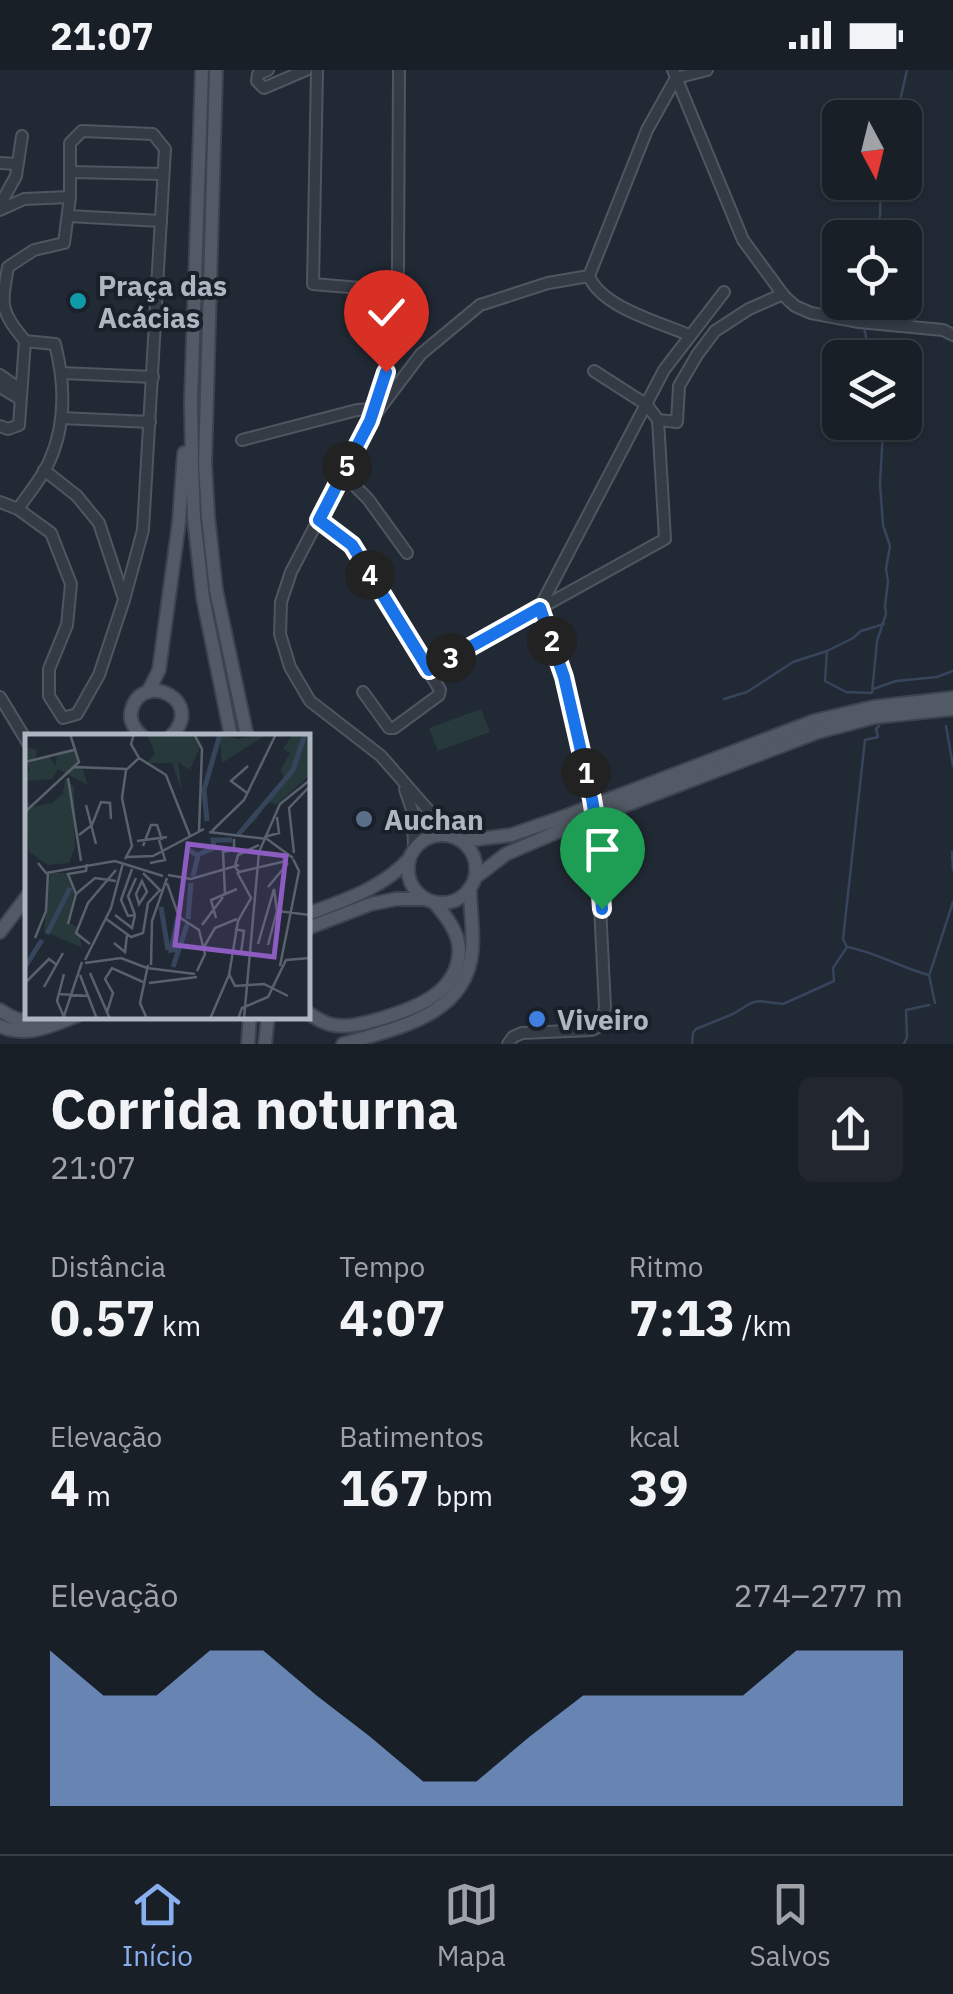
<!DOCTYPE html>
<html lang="pt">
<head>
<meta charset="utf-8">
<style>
	:root { --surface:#191f27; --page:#22272f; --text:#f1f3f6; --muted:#9fa2a7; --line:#373d44; --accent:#88afee }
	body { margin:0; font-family:"IBM Plex Sans",sans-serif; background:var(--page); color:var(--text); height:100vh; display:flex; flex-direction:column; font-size:38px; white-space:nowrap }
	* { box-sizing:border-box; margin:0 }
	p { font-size:32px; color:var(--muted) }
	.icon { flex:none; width:55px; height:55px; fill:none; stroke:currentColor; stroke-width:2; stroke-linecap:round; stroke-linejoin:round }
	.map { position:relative; height:974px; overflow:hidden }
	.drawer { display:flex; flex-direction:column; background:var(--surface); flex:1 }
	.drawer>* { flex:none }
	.needle { width:65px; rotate:173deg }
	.fabs { position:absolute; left:822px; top:30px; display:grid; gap:20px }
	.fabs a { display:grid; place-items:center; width:100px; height:100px; border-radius:15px; background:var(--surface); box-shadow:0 2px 8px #0004,0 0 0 2px var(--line); font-size:50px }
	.pin { position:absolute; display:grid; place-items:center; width:85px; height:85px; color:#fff; margin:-102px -42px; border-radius:50% 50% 50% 0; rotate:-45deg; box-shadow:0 0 10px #0007 }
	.pin .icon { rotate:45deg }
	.km { position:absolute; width:50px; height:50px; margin:-25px; border-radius:50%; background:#222; color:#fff; font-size:28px; line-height:50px; text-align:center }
	.round { display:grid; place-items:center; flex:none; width:105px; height:105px; border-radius:15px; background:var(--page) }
	.summary { display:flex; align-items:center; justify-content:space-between; height:170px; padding:0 50px }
	h1 { font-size:55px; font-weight:700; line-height:75px }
	.stats { display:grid; grid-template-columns:repeat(3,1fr); gap:15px; height:170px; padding:10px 50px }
	.stats div { display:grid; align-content:center }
	.stats b { font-size:50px; font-weight:700 }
	.stats small { font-size:28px; font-weight:400 }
	.stats p { font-size:28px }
	.chart { height:280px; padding:20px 50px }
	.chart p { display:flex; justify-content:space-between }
	.chart svg { width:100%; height:180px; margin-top:10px; fill:var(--accent); opacity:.7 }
	.status { display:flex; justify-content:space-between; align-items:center; height:70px; padding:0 50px; background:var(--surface); direction:ltr }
	.status svg { height:28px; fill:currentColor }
	.tab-bar { display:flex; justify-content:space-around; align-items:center; height:140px; border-top:2px solid var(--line); background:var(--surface); font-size:28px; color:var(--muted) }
	.tab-bar a { display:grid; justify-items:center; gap:5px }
	.tab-bar .selected { color:var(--accent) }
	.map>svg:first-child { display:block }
	.green { fill:#27393a }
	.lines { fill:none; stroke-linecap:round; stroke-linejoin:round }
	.stream { stroke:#36455b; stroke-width:2.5 }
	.minor-casing { stroke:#4f5660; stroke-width:14 }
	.major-casing { stroke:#3e444f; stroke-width:16 }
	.minor { stroke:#343b45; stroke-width:10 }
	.major { stroke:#525a65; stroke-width:12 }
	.major-bridge-casing { stroke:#3e444f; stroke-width:16; stroke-linecap:butt }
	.major-bridge { stroke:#525a65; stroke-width:12 }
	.route-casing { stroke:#fff; stroke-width:20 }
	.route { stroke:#1a73e8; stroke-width:12 }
	.culture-dot { fill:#0f9aa8; stroke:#1a202a; stroke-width:4 }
	.service-dot { fill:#5c6f8a; stroke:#1a202a; stroke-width:4 }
	.shop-dot { fill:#3f7fe0; stroke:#1a202a; stroke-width:4 }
	.labels { text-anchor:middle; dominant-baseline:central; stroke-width:8; stroke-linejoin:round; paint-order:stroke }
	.poi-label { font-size:28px; font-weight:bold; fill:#afb6c2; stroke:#1a202a; text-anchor:start }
	.inset-river { fill:none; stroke:#36455b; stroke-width:5 }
	.inset-road { fill:none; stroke:#5a616d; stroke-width:2.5 }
	.view { fill:#8d5cc0; fill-opacity:0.15; stroke:#8d5cc0; stroke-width:5 }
	.inset-edge { fill:none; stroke:#afb6c2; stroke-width:5 }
</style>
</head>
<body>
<div class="status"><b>21:07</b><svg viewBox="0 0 49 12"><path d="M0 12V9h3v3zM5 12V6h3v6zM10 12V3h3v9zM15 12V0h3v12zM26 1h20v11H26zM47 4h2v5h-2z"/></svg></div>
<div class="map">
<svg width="953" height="974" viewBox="0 0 953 974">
	<rect width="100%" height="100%" fill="#212934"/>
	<path class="green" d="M481,639L490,662L438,681L429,658Z"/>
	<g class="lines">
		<g class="stream">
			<path d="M896,48L907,0"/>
			<path d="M875,168L880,145L881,112"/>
			<path d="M858,243L860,232"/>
			<path d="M864,257L870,288"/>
			<path d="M827,581L825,611L846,622L872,623L877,571L886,544L885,536L888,511L886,499L890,476L883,455L880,414L883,361L879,352"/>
			<path d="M873,619L896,611L937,607L953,601"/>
			<path d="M724,629L747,622L793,592L827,581L853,568L861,561L884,554"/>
			<path d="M879,656L876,659L878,667L865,670L843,869L847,877C876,882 901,898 929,905L935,933"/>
			<path d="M946,656L953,696"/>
			<path d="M952,782L953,800"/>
			<path d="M930,903L953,832"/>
			<path d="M692,974L693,963L696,959L733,944L751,933L759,931L783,934L834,911L833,898L847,877"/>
			<path d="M904,974L907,967L906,940L929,935"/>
		</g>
		<g class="minor-casing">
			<g id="minor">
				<path d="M268,0L258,4L257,11L264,18L306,0"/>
				<path d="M317,0L313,214L396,221"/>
				<path d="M399,0L398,199L392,272L386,302L370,351L291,502L281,532L280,564L290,597L310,631L381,686L450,765"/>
				<path d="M673,0L743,170L784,226L795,236L811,243L859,252L943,260L953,265"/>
				<path d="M676,8L707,0"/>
				<path d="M0,93L17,94"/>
				<path d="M70,102L163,104"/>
				<path d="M0,135L16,106L22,66"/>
				<path d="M0,140L24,129L70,127"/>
				<path d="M68,146L161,151"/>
				<path d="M589,206C601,237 659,252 689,265"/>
				<path d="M62,303L153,307"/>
				<path d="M0,305L21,320"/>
				<path d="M0,317L20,329"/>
				<path d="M377,342L421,284L480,235L548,213L589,206L647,60L676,8"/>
				<path d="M61,348L150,352"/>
				<path d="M658,350L677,352L679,316L697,285L715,261L749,239L783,224"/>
				<path d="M0,356L8,359L19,355L25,271"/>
				<path d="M242,370L357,340L374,339"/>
				<path d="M44,400L77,426L99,453L123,526"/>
				<path d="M343,404L368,429L407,483"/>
				<path d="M0,432L18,439L51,463L71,514L67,555L49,599V626L63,648L77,644L99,605L124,530L143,460L165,79L153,64L82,61L70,73V127L64,173L34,180L8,197C1,237 0,240 25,271L55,274C65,313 66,355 49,392C42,408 28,424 18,439"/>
				<path d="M319,450L352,475L440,620L439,625L394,658H389L363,622"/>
				<path d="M540,537L664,300L724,222"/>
				<path d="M429,600L665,469L658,350L647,335L594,301"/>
				<path d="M0,627L28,673"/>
				<path d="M405,719L413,743L414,778"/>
				<path d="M508,974L513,967L522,963L592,960L600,956L605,938L596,753L564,607L540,538"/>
			</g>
		</g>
		<g class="major-casing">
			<g id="major">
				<path d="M202,0L191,331L192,394L194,448L203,528L231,666"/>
				<path d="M216,0L205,393L208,446L216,520L247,666"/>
				<path d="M148,622L159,600L179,452L184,383"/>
				<path d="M142,666C134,659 128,650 132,638C145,600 206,632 171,666"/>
				<path d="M602,732L814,651L873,637L953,628"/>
				<path d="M605,743L818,662L875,647L953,639"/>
				<circle cx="442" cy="799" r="34"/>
				<path d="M462,771L511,765L566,746"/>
				<path d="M476,807L506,784L571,756"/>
				<path d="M308,844C344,830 381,819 408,790"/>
				<path d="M308,858L371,834L396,829H425"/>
				<path d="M0,862L28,825"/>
				<path d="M0,940C19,953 26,952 47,946"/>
				<path d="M308,943C314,947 322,952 329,954C347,959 365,953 383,948C416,938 459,922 459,880C459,862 445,845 434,832"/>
				<path d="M0,956C27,968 51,956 76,946"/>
				<path d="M248,974L250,946"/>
				<path d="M265,974L268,946"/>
				<path d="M343,974C395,958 466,947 472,881C474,861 470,839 470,819"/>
			</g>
		</g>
		<use href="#minor" class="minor"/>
		<use href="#major" class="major"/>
		<g class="major-bridge-casing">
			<g id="major-bridge">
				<path d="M566,746L602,732"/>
				<path d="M571,756L605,743"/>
			</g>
		</g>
		<use href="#major-bridge" class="major-bridge"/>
	</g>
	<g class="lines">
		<g class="route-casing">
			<path id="route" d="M386,302L370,351L319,450L352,475L429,600L540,538L564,607L592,729L596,753L602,839"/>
		</g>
		<use href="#route" class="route"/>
	</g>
	<circle class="culture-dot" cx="78" cy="231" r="10"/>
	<circle class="service-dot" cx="364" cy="749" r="10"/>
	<circle class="shop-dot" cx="537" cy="949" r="10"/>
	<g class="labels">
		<g class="poi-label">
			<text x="98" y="215">Praça das<tspan x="98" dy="32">Acácias</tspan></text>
			<text x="384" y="749">Auchan</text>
			<text x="557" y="949">Viveiro</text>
		</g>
	</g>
	<g transform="translate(25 664)">
		<rect width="285" height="285" fill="#212934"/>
		<path d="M122,0H168L176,11L165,36L153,28L157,58L147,29H122L130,20ZM194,0L213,5L242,0L197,29ZM268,0H285V41L251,71L242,67L232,85L210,105L259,43L255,36L265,19L258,15ZM0,12L12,16L10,26L23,21L31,32L32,18L46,15L54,22L50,34H57L63,51L33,35L27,45L0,47L5,34L0,30L8,28L0,27ZM40,44L49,53L50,113L44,129L23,131L4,118L0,61L6,73L27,69L38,60ZM25,139H43L49,158L43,189L53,193L57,214L19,197Z" fill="#27393a"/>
		<path class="inset-river" d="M182,87L179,56L195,0M213,101L268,36L280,0M164,116L173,122L168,142M172,121L189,114L188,106H207M136,173L143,216M153,182L146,216L154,215M163,185L166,149M22,200L45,154M0,233L17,206M148,233L163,188"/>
		<path class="inset-road" d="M169,0L177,15L174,97M114,24L141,41L165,102M0,28L49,16M49,33L102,35M43,44L56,127M222,59L206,47L223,32M61,71L71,110M0,78L54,28L45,0M187,97L219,66L251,0M184,98L242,105L268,124M54,101L67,91L76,68L85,69L86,85M239,103L254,99L252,83M112,107L142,103M118,112L126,91H132L137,106M269,119L264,74L285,52M102,123L128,122L179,95M100,125L107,112L97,64L101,36L114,24L106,10L109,0M13,129L21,139L90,127L138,142M125,129L140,126L134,106M210,132L213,121L234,111M210,133L214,138L261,127M107,135L96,166L103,182L110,181M143,141L166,145L214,131M117,147L122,158L114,170L111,160ZM142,149L154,183L174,196L180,220L172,237M243,153L263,129M51,160L43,140L61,137L62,130M200,160L198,118L209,116V105M90,181L107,194L110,181M110,181L103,162L111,144M80,184L106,203L118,199L123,169L135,156L118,139M191,184L186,166L212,155M43,190L51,160L70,144L91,147M177,191L198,163M210,195L219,197L216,219M10,204L21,177L23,138M89,209L100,218L102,201M65,210L51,199L63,169L91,136M233,210L249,155L252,177L285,181M243,211L252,177M179,213L190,194L212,185M60,226L86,174L98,129M60,229L96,224L122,234M126,231L127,187L142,144M255,232L274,137L268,125M122,234L170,240M65,239L85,285M204,240L210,252L239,250L263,262M55,241L72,285M0,249L24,225L32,231M124,249L172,243M19,253L38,219M34,260L64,262M82,278L88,259L80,245L87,234L118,248M39,283L32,267L39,240M38,285L57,228M122,285L115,269L123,231M185,285L204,241L213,187L226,164L212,138M213,285L217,274L243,263L261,226L285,224M219,285L234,118L255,70L285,46"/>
		<path class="view" d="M163,110L261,122L249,223L150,211Z"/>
		<rect width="285" height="285" class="inset-edge"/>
	</g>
</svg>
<div class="fabs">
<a><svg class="needle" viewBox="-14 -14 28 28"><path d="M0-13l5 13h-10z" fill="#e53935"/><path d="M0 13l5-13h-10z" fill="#9fa2a7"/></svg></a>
<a><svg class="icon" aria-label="locate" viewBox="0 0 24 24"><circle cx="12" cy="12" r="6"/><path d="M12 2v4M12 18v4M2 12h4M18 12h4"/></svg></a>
<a><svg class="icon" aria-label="layers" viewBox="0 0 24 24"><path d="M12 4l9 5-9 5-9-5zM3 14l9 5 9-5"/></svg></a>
</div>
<div class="pin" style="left:602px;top:839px;background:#1e9e55"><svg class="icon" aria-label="arrive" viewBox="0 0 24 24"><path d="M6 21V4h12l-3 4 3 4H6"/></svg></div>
<div class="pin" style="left:386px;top:302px;background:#d93025"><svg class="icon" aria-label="check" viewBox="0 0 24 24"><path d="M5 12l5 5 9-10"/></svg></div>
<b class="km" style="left:586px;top:703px">1</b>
<b class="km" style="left:552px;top:571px">2</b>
<b class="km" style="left:451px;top:588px">3</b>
<b class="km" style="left:370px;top:505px">4</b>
<b class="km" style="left:347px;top:396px">5</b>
</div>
<section class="drawer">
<div class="summary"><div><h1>Corrida noturna</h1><p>21:07</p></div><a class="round"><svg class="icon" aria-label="share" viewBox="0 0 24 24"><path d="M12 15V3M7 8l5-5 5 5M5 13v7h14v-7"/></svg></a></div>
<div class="stats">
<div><p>Distância</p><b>0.57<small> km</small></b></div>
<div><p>Tempo</p><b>4:07</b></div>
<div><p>Ritmo</p><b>7:13<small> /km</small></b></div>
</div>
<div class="stats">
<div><p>Elevação</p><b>4<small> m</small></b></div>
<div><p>Batimentos</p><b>167<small> bpm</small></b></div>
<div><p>kcal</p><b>39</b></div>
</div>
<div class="chart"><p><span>Elevação</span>274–277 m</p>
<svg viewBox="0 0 160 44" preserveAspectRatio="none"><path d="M0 44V6L10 17L20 17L30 6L40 6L50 17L60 27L70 38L80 38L90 27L100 17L110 17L120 17L130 17L140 6L150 6L160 6V44z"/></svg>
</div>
</section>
<nav class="tab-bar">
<a class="selected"><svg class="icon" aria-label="home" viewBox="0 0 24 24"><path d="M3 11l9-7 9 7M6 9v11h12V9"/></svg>Início</a>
<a><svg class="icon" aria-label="map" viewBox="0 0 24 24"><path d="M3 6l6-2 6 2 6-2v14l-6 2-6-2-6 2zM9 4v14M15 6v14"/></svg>Mapa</a>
<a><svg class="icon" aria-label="saved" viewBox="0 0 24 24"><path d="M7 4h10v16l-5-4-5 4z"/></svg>Salvos</a>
</nav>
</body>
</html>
